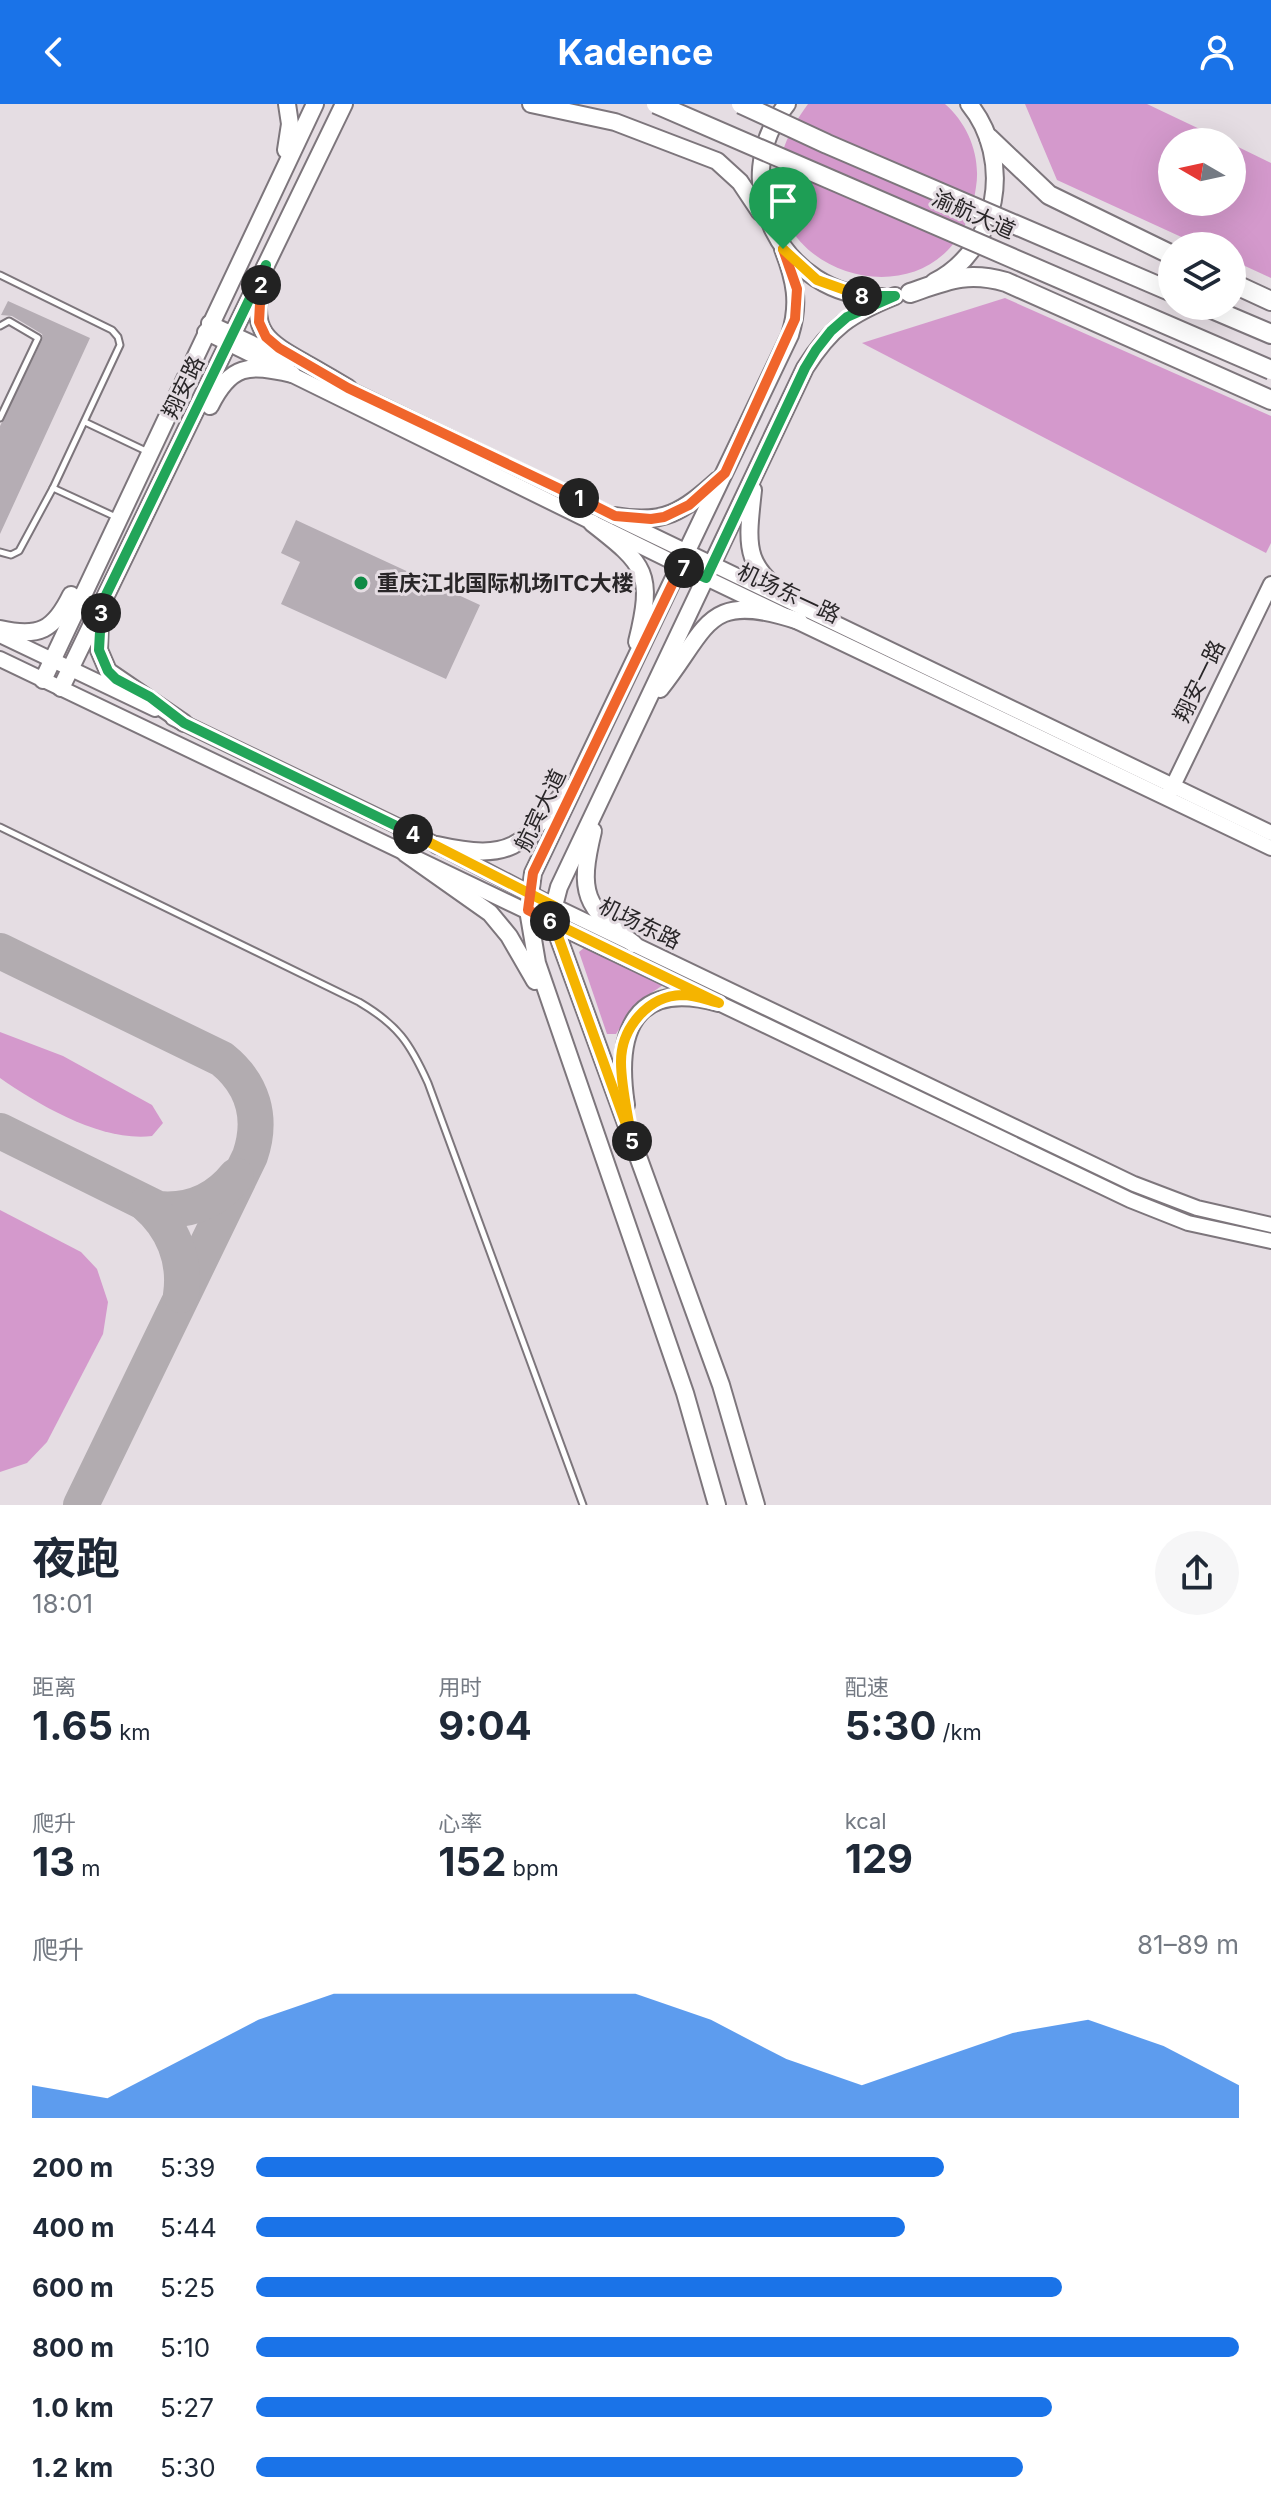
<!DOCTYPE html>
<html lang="zh">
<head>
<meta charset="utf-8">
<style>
	:root { --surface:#fff; --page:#f6f6f7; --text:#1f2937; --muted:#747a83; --accent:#1a73e8 }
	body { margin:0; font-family:Inter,"Noto Sans SC",sans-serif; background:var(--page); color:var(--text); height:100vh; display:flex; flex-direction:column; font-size:30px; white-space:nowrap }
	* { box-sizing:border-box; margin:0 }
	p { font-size:26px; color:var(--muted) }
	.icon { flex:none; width:44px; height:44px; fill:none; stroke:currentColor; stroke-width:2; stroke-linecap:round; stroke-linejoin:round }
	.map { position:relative; height:1401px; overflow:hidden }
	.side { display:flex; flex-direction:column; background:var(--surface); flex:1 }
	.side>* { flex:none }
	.needle { width:52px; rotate:279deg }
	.controls { position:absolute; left:1158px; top:24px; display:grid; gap:16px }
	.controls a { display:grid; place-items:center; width:88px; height:88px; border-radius:50%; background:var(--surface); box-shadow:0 8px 32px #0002; font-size:40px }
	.pin { position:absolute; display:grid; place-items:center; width:68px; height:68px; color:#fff; margin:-82px -34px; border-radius:50% 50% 50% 0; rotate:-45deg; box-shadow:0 0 8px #0007 }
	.pin .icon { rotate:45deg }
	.km { position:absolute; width:40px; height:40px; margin:-20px; border-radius:50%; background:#222; color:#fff; font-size:22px; line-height:40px; text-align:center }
	.round { display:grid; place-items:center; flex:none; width:84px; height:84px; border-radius:42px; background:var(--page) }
	.overview { display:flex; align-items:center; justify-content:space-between; height:136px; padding:0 32px }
	h1 { font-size:44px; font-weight:700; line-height:60px }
	.figures { display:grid; grid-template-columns:repeat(3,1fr); gap:12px; height:136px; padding:8px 32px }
	.figures div { display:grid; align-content:center }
	.figures b { font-size:40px; font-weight:700 }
	.figures small { font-size:22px; font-weight:400 }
	.figures p { font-size:22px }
	.chart { height:224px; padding:16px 32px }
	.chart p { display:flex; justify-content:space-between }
	.chart svg { width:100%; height:144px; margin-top:8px; fill:var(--accent); opacity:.7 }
	ul { padding:0 32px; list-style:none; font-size:26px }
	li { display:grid; grid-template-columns:128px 96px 1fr; align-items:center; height:60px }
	li i { height:20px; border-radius:10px; background:var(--accent) }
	header { display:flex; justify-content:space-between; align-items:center; height:104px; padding:0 32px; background:var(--accent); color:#fff; font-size:36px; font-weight:700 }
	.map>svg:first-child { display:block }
	.green { fill:#d499cc }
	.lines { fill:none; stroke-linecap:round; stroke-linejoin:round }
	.taxiway { stroke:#b2acb0; stroke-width:36 }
	.building { fill:#b5adb4 }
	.service-casing { stroke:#7d767c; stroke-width:9 }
	.tertiary-casing { stroke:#7d767c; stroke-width:18 }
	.secondary-casing { stroke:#7d767c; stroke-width:20 }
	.trunk-casing { stroke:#7d767c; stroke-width:22 }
	.service { stroke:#fff; stroke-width:5 }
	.tertiary { stroke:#fff; stroke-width:14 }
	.secondary { stroke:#fff; stroke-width:16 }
	.trunk { stroke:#fff; stroke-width:18 }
	.trunk-bridge-casing { stroke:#7d767c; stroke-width:22; stroke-linecap:butt }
	.trunk-bridge { stroke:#fff; stroke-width:18 }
	.split-1-casing { stroke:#fff; stroke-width:16 }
	.split-2-casing { stroke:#fff; stroke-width:16 }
	.split-3-casing { stroke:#fff; stroke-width:16 }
	.split-4-casing { stroke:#fff; stroke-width:16 }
	.split-5-casing { stroke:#fff; stroke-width:16 }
	.split-6-casing { stroke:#fff; stroke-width:16 }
	.split-7-casing { stroke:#fff; stroke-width:16 }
	.split-8-casing { stroke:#fff; stroke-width:16 }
	.split-9-casing { stroke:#fff; stroke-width:16 }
	.split-1 { stroke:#f0652b; stroke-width:10 }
	.split-2 { stroke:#f0652b; stroke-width:10 }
	.split-3 { stroke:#22a559; stroke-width:10 }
	.split-4 { stroke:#22a559; stroke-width:10 }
	.split-5 { stroke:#f5b400; stroke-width:10 }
	.split-6 { stroke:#f5b400; stroke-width:10 }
	.split-7 { stroke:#f0652b; stroke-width:10 }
	.split-8 { stroke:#22a559; stroke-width:10 }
	.split-9 { stroke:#f5b400; stroke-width:10 }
	.poi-dot { fill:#0e8a45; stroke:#e5dde3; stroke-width:3 }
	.labels { text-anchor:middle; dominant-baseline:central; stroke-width:6; stroke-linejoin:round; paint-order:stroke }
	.street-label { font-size:22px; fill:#292628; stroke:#e5dde3 }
	.poi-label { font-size:22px; font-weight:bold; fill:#292628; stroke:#e5dde3; text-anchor:start }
</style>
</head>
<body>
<header><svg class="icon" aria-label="back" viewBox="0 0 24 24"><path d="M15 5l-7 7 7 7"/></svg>Kadence<svg class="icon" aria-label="person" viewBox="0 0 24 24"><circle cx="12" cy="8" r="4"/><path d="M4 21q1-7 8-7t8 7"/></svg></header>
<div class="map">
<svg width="1271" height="1401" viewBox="0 0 1271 1401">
	<rect width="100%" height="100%" fill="#e5dde3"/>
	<g class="green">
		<path d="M808,0H945C968,20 981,52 976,83C953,252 690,159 808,0Z"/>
		<path d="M1025,0H1147L1227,38H1172V98H1232V40L1271,59V174L1232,156V142H1201L1057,76Z"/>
		<path d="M1005,194L1271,312V439L1266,449L862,239Z"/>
		<path d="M585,843L663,881L635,900L616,930H607L579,848Z"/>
		<path d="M0,928L63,952L152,1001L163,1019L152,1032C102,1038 40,1002 0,974Z"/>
		<path d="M0,1106L81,1148L97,1165L108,1198L103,1230L47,1338L27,1359L0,1368Z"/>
	</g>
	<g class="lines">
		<g class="taxiway">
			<path d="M0,847L222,955C253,980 263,1014 250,1052L81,1401"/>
			<path d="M0,1027L158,1105C190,1108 216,1097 236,1072"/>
			<path d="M146,1100C173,1123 186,1156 181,1191"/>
		</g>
	</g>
	<g class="building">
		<path d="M8,197L90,234L0,430V322L43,234L42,230L12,212L1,211Z"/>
		<path d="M296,416L480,501L446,575L281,500L300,458L281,449Z"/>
	</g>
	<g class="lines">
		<g class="service-casing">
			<g id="service">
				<path d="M0,171L112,226L118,233L120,241L53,384L19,447L11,451L0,448"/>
				<path d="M0,222L9,217L38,234L0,314"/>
				<path d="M85,318L148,348"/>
				<path d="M53,384L118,414"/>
				<path d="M0,723L359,898C398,921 410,939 428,979L583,1401"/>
			</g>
		</g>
		<g class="tertiary-casing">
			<g id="tertiary">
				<path d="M209,219L290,257"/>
				<path d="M205,228L681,462L1271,744"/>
				<path d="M338,280L1271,729"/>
				<path d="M0,531L155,605"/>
				<path d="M0,555L1130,1096L1188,1119L1271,1137"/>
				<path d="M173,614L437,741L554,802L1134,1080L1197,1104L1271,1121"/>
				<path d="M1169,690L1271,480"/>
			</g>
		</g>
		<g class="secondary-casing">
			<g id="secondary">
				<path d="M531,0L615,18L717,57L740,78L760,108"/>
				<path d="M787,0C724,78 782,194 882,193"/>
				<path d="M286,46L290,20L287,0"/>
				<path d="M934,178C999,145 1014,55 969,0"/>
				<path d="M261,182C250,228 268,238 305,259C320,267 334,276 348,284"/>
				<path d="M210,302C231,260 248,260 292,270"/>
				<path d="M753,386C746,449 744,462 798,500"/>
				<path d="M615,412C664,421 682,408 718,376"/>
				<path d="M592,419C646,461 654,469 637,538"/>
				<path d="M100,515L99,546L108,567L184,619"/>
				<path d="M0,525C39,534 54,526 71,491"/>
				<path d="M43,576L315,0"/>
				<path d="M61,584L344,0"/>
				<path d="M660,585C710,522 705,486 799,517"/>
				<path d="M593,727C578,789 584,803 634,840"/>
				<path d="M437,741C513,758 523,742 567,684"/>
				<path d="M405,749L490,809L509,832L535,877"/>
				<path d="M626,1001C615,928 633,875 719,899"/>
				<path d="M717,1401L685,1289L537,859L528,806L533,769L790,231C800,199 795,176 783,145"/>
				<path d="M756,1401L721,1281L559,835L554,802L559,783L805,264C831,223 850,210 895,192"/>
			</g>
		</g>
		<g class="trunk-casing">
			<g id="trunk">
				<path d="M989,34L1049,91L1172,151"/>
				<path d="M1232,179L1271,197"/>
				<path d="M910,189C948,176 967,167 1006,178L1271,296"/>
				<path d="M1205,202L1271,230"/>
			</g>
		</g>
		<use href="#service" class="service"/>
		<use href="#tertiary" class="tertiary"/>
		<use href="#secondary" class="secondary"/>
		<use href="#trunk" class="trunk"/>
		<g class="trunk-bridge-casing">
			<g id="trunk-bridge">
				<path d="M656,0L1271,266"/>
				<path d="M741,0L827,40L1172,188"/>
			</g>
		</g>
		<use href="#trunk-bridge" class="trunk-bridge"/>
	</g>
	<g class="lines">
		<g class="split-1-casing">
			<path id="split-1" d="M579,394L615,412L651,415L664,413L689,401L725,369L795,215L797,185L783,145"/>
		</g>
		<g class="split-2-casing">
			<path id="split-2" d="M261,181L259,218L266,233L279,244L348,284L579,394"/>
		</g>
		<g class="split-3-casing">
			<path id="split-3" d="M101,509L105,493L266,161L261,181"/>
		</g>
		<g class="split-4-casing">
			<path id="split-4" d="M101,509L99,546L108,567L116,575L150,593L184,619L413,730"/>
		</g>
		<g class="split-5-casing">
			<path id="split-5" d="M413,730L554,802L559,835L632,1037"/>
		</g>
		<g class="split-6-casing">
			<path id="split-6" d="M550,817L719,899C707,896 695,891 682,891C647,892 621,925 621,958C621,984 629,1015 632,1037"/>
		</g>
		<g class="split-7-casing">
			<path id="split-7" d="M550,817L528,806L533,769L681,462L684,464"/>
		</g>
		<g class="split-8-casing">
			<path id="split-8" d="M684,464L706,474L805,264L816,246L831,227L847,213L895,192H862"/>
		</g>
		<g class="split-9-casing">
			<path id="split-9" d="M783,145L817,176L862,192"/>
		</g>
		<use href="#split-1" class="split-1"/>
		<use href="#split-2" class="split-2"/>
		<use href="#split-3" class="split-3"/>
		<use href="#split-4" class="split-4"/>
		<use href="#split-5" class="split-5"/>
		<use href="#split-6" class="split-6"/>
		<use href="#split-7" class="split-7"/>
		<use href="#split-8" class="split-8"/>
		<use href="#split-9" class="split-9"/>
	</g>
	<circle class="poi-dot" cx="361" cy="479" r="8"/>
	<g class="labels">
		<g class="street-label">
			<text transform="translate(974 110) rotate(24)">渝航大道</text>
			<text transform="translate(183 283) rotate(-64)">翔安路</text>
			<text transform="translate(789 489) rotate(25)">机场东一路</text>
			<text transform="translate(1199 577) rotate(-64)">翔安一路</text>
			<text transform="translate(540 706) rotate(-64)">航宾大道</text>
			<text transform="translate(640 819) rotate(26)">机场东路</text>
		</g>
		<g class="poi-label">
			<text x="377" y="479">重庆江北国际机场ITC大楼</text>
		</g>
	</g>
</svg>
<div class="controls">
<a><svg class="needle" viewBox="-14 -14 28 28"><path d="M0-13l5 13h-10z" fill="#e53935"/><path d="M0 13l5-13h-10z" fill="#747a83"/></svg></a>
<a><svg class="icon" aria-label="layers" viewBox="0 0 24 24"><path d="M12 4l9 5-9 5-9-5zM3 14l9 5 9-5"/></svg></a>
</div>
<div class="pin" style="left:783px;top:145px;background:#1e9e55"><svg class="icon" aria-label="arrive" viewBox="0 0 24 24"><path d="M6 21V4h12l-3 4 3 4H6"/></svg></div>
<b class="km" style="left:579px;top:394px">1</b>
<b class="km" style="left:261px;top:181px">2</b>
<b class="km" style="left:101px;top:509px">3</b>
<b class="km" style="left:413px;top:730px">4</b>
<b class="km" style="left:632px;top:1037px">5</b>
<b class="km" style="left:550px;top:817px">6</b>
<b class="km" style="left:684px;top:464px">7</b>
<b class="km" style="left:862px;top:192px">8</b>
</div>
<section class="side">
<div class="overview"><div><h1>夜跑</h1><p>18:01</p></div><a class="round"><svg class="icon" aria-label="share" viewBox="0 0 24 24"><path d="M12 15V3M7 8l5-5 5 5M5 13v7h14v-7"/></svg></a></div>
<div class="figures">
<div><p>距离</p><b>1.65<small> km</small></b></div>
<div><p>用时</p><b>9:04</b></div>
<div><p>配速</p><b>5:30<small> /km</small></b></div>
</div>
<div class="figures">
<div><p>爬升</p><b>13<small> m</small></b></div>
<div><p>心率</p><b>152<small> bpm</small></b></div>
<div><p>kcal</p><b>129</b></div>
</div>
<div class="chart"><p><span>爬升</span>81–89 m</p>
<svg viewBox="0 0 160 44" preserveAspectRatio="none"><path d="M0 44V34L10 38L20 26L30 14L40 6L50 6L60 6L70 6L80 6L90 14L100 26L110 34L120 26L130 18L140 14L150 22L160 34V44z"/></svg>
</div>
<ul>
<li><b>200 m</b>5:39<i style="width:70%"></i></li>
<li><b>400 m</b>5:44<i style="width:66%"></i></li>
<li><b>600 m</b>5:25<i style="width:82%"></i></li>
<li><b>800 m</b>5:10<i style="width:100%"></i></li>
<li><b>1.0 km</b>5:27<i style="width:81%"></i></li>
<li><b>1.2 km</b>5:30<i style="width:78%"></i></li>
</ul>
</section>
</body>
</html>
